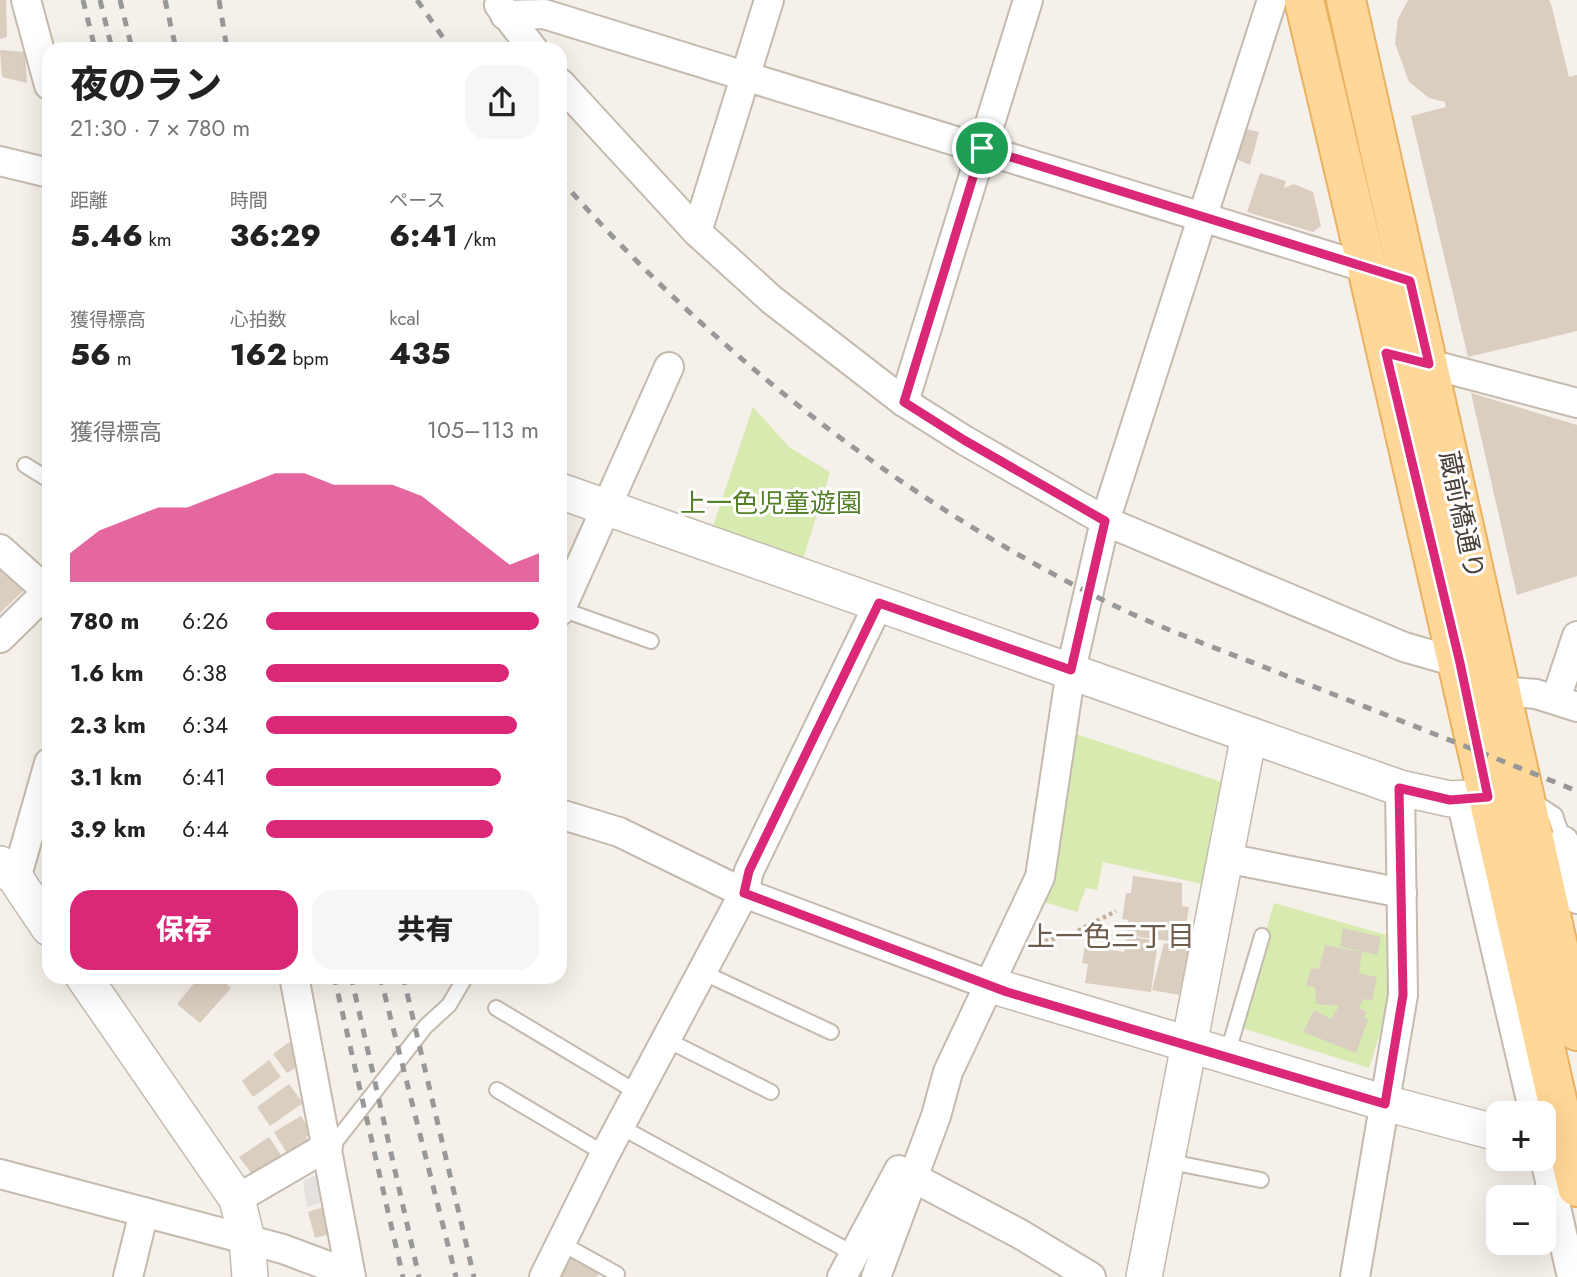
<!DOCTYPE html>
<html lang="ja">
<head>
<meta charset="utf-8">
<style>
	:root { --surface:#fff; --page:#f6f6f6; --text:#222; --muted:#767676; --accent:#db2777 }
	body { margin:0; font-family:Jost,"Noto Sans JP",sans-serif; background:var(--page); color:var(--text); height:100vh; display:flex; flex-direction:column; font-size:26px; white-space:nowrap }
	* { box-sizing:border-box; margin:0 }
	p { font-size:23px; color:var(--muted) }
	.icon { flex:none; width:38px; height:38px; fill:none; stroke:currentColor; stroke-width:2; stroke-linecap:round; stroke-linejoin:round }
	.map { position:relative; flex:1; overflow:hidden }
	.details { position:absolute; left:42px; top:42px; width:525px; height:942px; display:flex; flex-direction:column; background:var(--surface); border-radius:21px; box-shadow:0 7px 28px #0002 }
	.details>* { flex:none }
	.tools { position:absolute; left:1486px; top:1101px; display:grid; gap:14px }
	.tools a { display:grid; place-items:center; width:70px; height:70px; border-radius:14px; background:var(--surface); box-shadow:0 7px 28px #0002; font-size:35px }
	.pin { position:absolute; display:grid; place-items:center; width:60px; height:60px; color:#fff; margin:-30px; border:4px solid #fff; border-radius:50%; box-shadow:0 2px 7px #0007 }
	.round { display:grid; place-items:center; flex:none; width:74px; height:74px; border-radius:21px; background:var(--page) }
	.summary { display:flex; align-items:center; justify-content:space-between; height:119px; padding:0 28px }
	h1 { font-size:38px; font-weight:800; line-height:52px }
	.figures { display:grid; grid-template-columns:repeat(3,1fr); gap:10px; height:119px; padding:7px 28px }
	.figures div { display:grid; align-content:center }
	.figures b { font-size:30px; font-weight:800 }
	.figures small { font-size:19px; font-weight:400 }
	.figures p { font-size:19px }
	.chart { height:196px; padding:14px 28px }
	.chart p { display:flex; justify-content:space-between }
	.chart svg { width:100%; height:126px; margin-top:7px; fill:var(--accent); opacity:.7 }
	.button { display:flex; gap:14px; margin-top:auto; padding:14px 28px }
	.button a { flex:1; height:80px; border-radius:21px; background:var(--accent); color:#fff; font-size:28px; font-weight:800; line-height:80px; text-align:center }
	.button a+a { background:var(--page); color:var(--text) }
	ul { padding:0 28px; list-style:none; font-size:23px }
	li { display:grid; grid-template-columns:112px 84px 1fr; align-items:center; height:52px }
	li i { height:18px; border-radius:9px; background:var(--accent) }
	.map>svg:first-child { display:block }
	.green { fill:#d7ebb1 }
	.parking { fill:#e4e1de }
	.building { fill:#dacec1 }
	.lines { fill:none; stroke-linecap:round; stroke-linejoin:round }
	.service-casing { stroke:#c4baae; stroke-width:18 }
	.minor-casing { stroke:#c4baae; stroke-width:32 }
	.tertiary-casing { stroke:#c4baae; stroke-width:38 }
	.primary-casing { stroke:#e9b263; stroke-width:42 }
	.path { stroke:#c4b19c; stroke-width:4.5; stroke-dasharray:3.5 3.5; stroke-linecap:butt }
	.service { stroke:#fff; stroke-width:14 }
	.minor { stroke:#fff; stroke-width:28 }
	.tertiary { stroke:#fff; stroke-width:35 }
	.primary { stroke:#ffd798; stroke-width:38 }
	.rail { stroke:#989898; stroke-width:5; stroke-dasharray:9 9; stroke-linecap:butt }
	.route-casing { stroke:#fff; stroke-width:14 }
	.route { stroke:#db2777; stroke-width:9 }
	.labels { text-anchor:middle; dominant-baseline:central; stroke-width:6; stroke-linejoin:round; paint-order:stroke }
	.park-label { font-size:26px; fill:#527f27; stroke:#fff }
	.street-label { font-size:26px; fill:#4a4037; stroke:#fff }
	.neighbourhood-label { font-size:28px; fill:#6d5d4e; stroke:#fff }
</style>
</head>
<body>
<div class="map">
<svg width="1577" height="1277" viewBox="0 0 1577 1277">
	<rect width="100%" height="100%" fill="#f5f0e9"/>
	<g class="green">
		<path d="M753,407L789,447L830,472L801,566L710,535Z"/>
		<path d="M1070,732L1222,782L1203,884L1103,862L1097,890L1086,888L1077,912L1034,899Z"/>
		<path d="M1274,903L1390,936V1002L1369,1068L1239,1027Z"/>
	</g>
	<path class="parking" d="M325,1171L330,1200L307,1207L303,1181Z"/>
	<g class="building">
		<path d="M0,0H6L7,37L0,39Z"/>
		<path d="M1408,0H1549L1551,4L1569,77L1577,75V331L1468,357L1411,116L1446,107L1445,102L1429,98L1409,82L1395,43L1398,19Z"/>
		<path d="M0,50L25,52L27,83L2,77Z"/>
		<path d="M1246,129L1259,132L1250,165L1236,159Z"/>
		<path d="M1260,173L1286,181L1284,188L1294,184L1313,192L1321,226L1313,232L1247,212Z"/>
		<path d="M1471,393L1577,425V576L1517,595Z"/>
		<path d="M0,565L24,590L0,613Z"/>
		<path d="M1133,876L1182,883V906L1189,907L1186,925L1179,924L1176,942L1126,935L1128,920L1122,919L1126,893H1131Z"/>
		<path d="M1343,928L1381,937L1377,955L1340,946Z"/>
		<path d="M1127,936L1158,941L1151,992L1085,983L1088,964L1082,963L1085,946L1124,952Z"/>
		<path d="M1164,943L1193,949L1185,996L1152,990Z"/>
		<path d="M1325,945L1362,952L1359,973L1377,977L1372,1001L1363,999L1359,1008L1367,1012L1364,1017L1368,1020L1356,1053L1303,1032L1314,1010L1331,1019L1339,1006L1316,1004L1315,987L1306,986L1311,968L1319,969Z"/>
		<path d="M200,976H218L231,988L200,1023L177,1004Z"/>
		<path d="M296,1037L303,1063L287,1073L273,1054Z"/>
		<path d="M269,1060L281,1077L253,1097L242,1081Z"/>
		<path d="M289,1084L303,1103L270,1126L257,1107Z"/>
		<path d="M301,1116L312,1133L306,1137L309,1142L288,1155L274,1132Z"/>
		<path d="M269,1137L283,1158L265,1172L261,1168L252,1174L239,1157Z"/>
		<path d="M329,1205L337,1232L315,1238L308,1212Z"/>
		<path d="M569,1256L600,1272L597,1277H558Z"/>
	</g>
	<g class="lines">
		<g class="service-casing">
			<g id="service">
				<path d="M25,465L49,480"/>
				<path d="M561,609L651,641"/>
				<path d="M1532,800L1555,815L1564,841L1569,843"/>
				<path d="M704,973L831,1032"/>
				<path d="M496,1008L638,1093"/>
				<path d="M667,1040L771,1092"/>
				<path d="M1227,1055L1262,936"/>
				<path d="M497,1090L605,1154"/>
				<path d="M621,1127L854,1254"/>
				<path d="M328,1146L336,1141L426,1026L449,1005L466,976"/>
				<path d="M1166,1161L1261,1180"/>
				<path d="M561,1243L617,1274"/>
			</g>
		</g>
		<g class="minor-casing">
			<g id="minor">
				<path d="M26,0L49,85"/>
				<path d="M499,5L533,49"/>
				<path d="M505,15L544,14L1380,272"/>
				<path d="M560,83L697,232L772,300L904,402L964,440L1105,521L1404,647L1460,663"/>
				<path d="M0,161L49,173"/>
				<path d="M697,232L769,0"/>
				<path d="M1410,359L1577,403"/>
				<path d="M904,402L1028,0"/>
				<path d="M0,549L47,591"/>
				<path d="M560,611L669,367"/>
				<path d="M0,638L49,590"/>
				<path d="M1500,691L1536,694L1577,707"/>
				<path d="M1556,699L1577,636"/>
				<path d="M1461,800L1534,1113"/>
				<path d="M560,814L619,832L744,893L987,984"/>
				<path d="M1564,841L1577,899"/>
				<path d="M1226,858L1402,893"/>
				<path d="M16,879L49,763"/>
				<path d="M294,976L351,1277"/>
				<path d="M1544,1155L1572,1277"/>
				<path d="M0,1174L283,1249L350,1274"/>
				<path d="M237,1199L328,1146"/>
				<path d="M128,1277L144,1212"/>
				<path d="M544,1277L605,1154L744,893L749,871L879,603"/>
				<path d="M842,1277L899,1170L1020,1234L1091,1277"/>
				<path d="M876,1277L936,1116L948,1072L1040,877L1071,670L1105,521L1272,0"/>
				<path d="M1355,1277L1403,995L1400,788"/>
			</g>
		</g>
		<g class="tertiary-casing">
			<g id="tertiary">
				<path d="M560,491L1400,788L1450,799L1488,797"/>
				<path d="M0,864L16,879L49,928"/>
				<path d="M83,976L237,1199L247,1239L250,1277"/>
				<path d="M987,984L1385,1103L1498,1133"/>
				<path d="M1144,1277L1249,735"/>
			</g>
		</g>
		<g class="primary-casing">
			<g id="primary">
				<path d="M1304,0C1398,395 1488,791 1577,1187"/>
				<path d="M1346,0L1577,1031"/>
			</g>
		</g>
		<path class="path" d="M1038,943L1072,934L1116,911"/>
		<use href="#service" class="service"/>
		<use href="#minor" class="minor"/>
		<use href="#tertiary" class="tertiary"/>
		<use href="#primary" class="primary"/>
		<g class="rail">
			<path d="M83,0L95,49"/>
			<path d="M100,0L112,49"/>
			<path d="M120,0L132,49"/>
			<path d="M165,0L176,49"/>
			<path d="M219,0L227,49"/>
			<path d="M417,0L451,49"/>
			<path d="M560,179C711,351 896,496 1101,599C1158,628 1220,649 1279,673C1379,712 1478,751 1577,791"/>
			<path d="M334,976L403,1277"/>
			<path d="M351,976L419,1277"/>
			<path d="M380,976L456,1277"/>
			<path d="M403,976L474,1277"/>
		</g>
	</g>
	<g class="lines">
		<g class="route-casing">
			<path id="route" d="M982,148L1410,281L1429,364L1386,353L1460,663L1488,797L1450,800L1399,788L1403,995L1385,1104L1007,992L744,893L749,871L879,603L1071,670L1105,521L964,440L904,402Z"/>
		</g>
		<use href="#route" class="route"/>
	</g>
	<g class="labels">
		<g class="park-label">
			<text x="771" y="503">上一色児童遊園</text>
		</g>
		<g class="street-label">
			<text transform="translate(1462 515) rotate(78)">蔵前橋通り</text>
		</g>
		<g class="neighbourhood-label">
			<text x="1111" y="936">上一色三丁目</text>
		</g>
	</g>
</svg>
<div class="tools">
<a>+</a>
<a>−</a>
</div>
<div class="pin" style="left:982px;top:148px;background:#1e9e55"><svg class="icon" aria-label="arrive" viewBox="0 0 24 24"><path d="M6 21V4h12l-3 4 3 4H6"/></svg></div>
<section class="details">
<div class="summary"><div><h1>夜のラン</h1><p>21:30 · 7 × 780 m</p></div><a class="round"><svg class="icon" aria-label="share" viewBox="0 0 24 24"><path d="M12 15V3M7 8l5-5 5 5M5 13v7h14v-7"/></svg></a></div>
<div class="figures">
<div><p>距離</p><b>5.46<small> km</small></b></div>
<div><p>時間</p><b>36:29</b></div>
<div><p>ペース</p><b>6:41<small> /km</small></b></div>
</div>
<div class="figures">
<div><p>獲得標高</p><b>56<small> m</small></b></div>
<div><p>心拍数</p><b>162<small> bpm</small></b></div>
<div><p>kcal</p><b>435</b></div>
</div>
<div class="chart"><p><span>獲得標高</span>105–113 m</p>
<svg viewBox="0 0 160 44" preserveAspectRatio="none"><path d="M0 44V34L10 26L20 22L30 18L40 18L50 14L60 10L70 6L80 6L90 10L100 10L110 10L120 14L130 22L140 30L150 38L160 34V44z"/></svg>
</div>
<ul>
<li><b>780 m</b>6:26<i style="width:100%"></i></li>
<li><b>1.6 km</b>6:38<i style="width:89%"></i></li>
<li><b>2.3 km</b>6:34<i style="width:92%"></i></li>
<li><b>3.1 km</b>6:41<i style="width:86%"></i></li>
<li><b>3.9 km</b>6:44<i style="width:83%"></i></li>
</ul>
<div class="button"><a>保存</a><a>共有</a></div>
</section>
</div>
</body>
</html>
